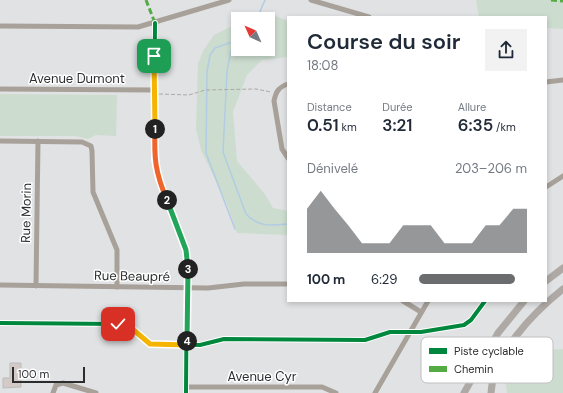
<!DOCTYPE html>
<html lang="fr">
<head>
<meta charset="utf-8">
<style>
	:root { --surface:#fff; --page:#f2f2f3; --text:#1f2937; --muted:#747a83; --accent:#6b6c6e }
	body { margin:0; font-family:"DM Sans",sans-serif; background:var(--page); color:var(--text); height:100vh; display:flex; flex-direction:column; font-size:15px; white-space:nowrap }
	* { box-sizing:border-box; margin:0 }
	p { font-size:13px; color:var(--muted) }
	.icon { flex:none; width:22px; height:22px; fill:none; stroke:currentColor; stroke-width:2; stroke-linecap:round; stroke-linejoin:round }
	.map { position:relative; flex:1; overflow:hidden }
	.drawer { position:absolute; left:287px; top:16px; width:260px; height:286px; display:flex; flex-direction:column; background:var(--surface); border-radius:0px; box-shadow:0 2px 6px #0003 }
	.drawer>* { flex:none }
	.needle { width:26px; rotate:315deg }
	.tools { position:absolute; left:231px; top:12px; display:grid; gap:8px }
	.tools a { display:grid; place-items:center; width:44px; height:44px; border-radius:0px; background:var(--surface); box-shadow:0 2px 6px #0003; font-size:20px }
	.scale { position:absolute; left:12px; bottom:10px; width:73px; box-sizing:border-box; padding-left:4px; border:2px solid #2c2d2e; border-top:0; font-size:11px; line-height:14px; white-space:nowrap; color:#2c2d2e; -webkit-text-stroke:3px #fff; paint-order:stroke }
	.pin { position:absolute; display:grid; place-items:center; width:34px; height:34px; color:#fff; margin:-17px; border-radius:8px; box-shadow:0 2px 6px #0006 }
	.km { position:absolute; width:20px; height:20px; margin:-10px; border-radius:50%; background:#222; color:#fff; font-size:11px; line-height:20px; text-align:center }
	.round { display:grid; place-items:center; flex:none; width:42px; height:42px; border-radius:0px; background:var(--page) }
	.head { display:flex; align-items:center; justify-content:space-between; height:68px; padding:0 20px }
	h1 { font-size:22px; font-weight:600; line-height:30px }
	.stats { display:grid; grid-template-columns:repeat(3,1fr); gap:6px; height:68px; padding:4px 20px }
	.stats div { display:grid; align-content:center }
	.stats b { font-size:17px; font-weight:600 }
	.stats small { font-size:11px; font-weight:400 }
	.stats p { font-size:11px }
	.chart { height:112px; padding:8px 20px }
	.chart p { display:flex; justify-content:space-between }
	.chart svg { width:100%; height:72px; margin-top:4px; fill:var(--accent); opacity:.7 }
	ul { padding:0 20px; list-style:none; font-size:13px }
	li { display:grid; grid-template-columns:64px 48px 1fr; align-items:center; height:30px }
	li i { height:10px; border-radius:5px; background:var(--accent) }
	.map>svg:first-child { display:block }
	.green { fill:#ccddcf }
	.lines { fill:none; stroke-linecap:round; stroke-linejoin:round }
	.stream { stroke:#b1cce3; stroke-width:1.5 }
	.building { fill:#d3cac7; stroke:#bbbbbc }
	.path { stroke:#adaaa7; stroke-width:1; stroke-dasharray:4 2; stroke-linecap:butt }
	.minor { stroke:#a8a19a; stroke-width:5 }
	.highway { stroke:#aea9a4; stroke-width:7 }
	.quiet { stroke:#54ab44; stroke-width:3; stroke-dasharray:6 3; stroke-linecap:butt }
	.cycleway-casing { stroke:#fff; stroke-width:6 }
	.cycleway { stroke:#00873e; stroke-width:4 }
	.split-1-casing { stroke:#fff; stroke-width:8 }
	.split-2-casing { stroke:#fff; stroke-width:8 }
	.split-3-casing { stroke:#fff; stroke-width:8 }
	.split-4-casing { stroke:#fff; stroke-width:8 }
	.split-5-casing { stroke:#fff; stroke-width:8 }
	.split-1 { stroke:#f5b400; stroke-width:5 }
	.split-2 { stroke:#f0652b; stroke-width:5 }
	.split-3 { stroke:#22a559; stroke-width:5 }
	.split-4 { stroke:#22a559; stroke-width:5 }
	.split-5 { stroke:#f5b400; stroke-width:5 }
	.labels { text-anchor:middle; dominant-baseline:central; stroke-width:3; stroke-linejoin:round; paint-order:stroke }
	.street-label { font-size:13px; fill:#2c2d2e; stroke:#fff }
	.key { fill:#fff; stroke:#c0c0c0; stroke-width:1 }
	.key-label { font-size:11px; fill:#2c2d2e }
</style>
</head>
<body>
<div class="map">
<svg width="563" height="393" viewBox="0 0 563 393">
	<rect width="100%" height="100%" fill="#e1e2e4"/>
	<g class="green">
		<path d="M476,0H563V29L546,28V17H479Z"/>
		<path d="M256,14H270L288,21V57L262,60L247,75L233,112L237,161L264,193L273,208L288,211V235L237,233L227,204L201,150L196,129L198,64L203,51L214,35L238,23V49H268V19H247Z"/>
		<path d="M0,94L117,95L116,136L96,135L88,139L75,136H0Z"/>
		<path d="M563,349V393H507L505,375L521,351Z"/>
	</g>
	<g class="lines">
		<g class="stream">
			<path d="M255,19L258,16L265,0"/>
			<path d="M238,36L231,51L227,71L223,152L246,214C258,227 271,226 288,224"/>
			<path d="M235,229L206,153L207,72L210,55L215,48L235,41"/>
		</g>
	</g>
	<path class="building" d="M10,363H21V387L3,388V378H10Z"/>
	<g class="lines">
		<path class="path" d="M159,94L189,95L205,90L256,89L271,92"/>
		<g class="minor">
			<path d="M311,0L369,17"/>
			<path d="M155,23L154,160L158,178L180,232L187,258L186,393"/>
			<path d="M0,26L138,27L229,0"/>
			<path d="M546,82L563,80"/>
			<path d="M288,84C279,87 276,91 274,101L282,149L288,158"/>
			<path d="M0,89L154,90"/>
			<path d="M0,141L82,142L91,146L92,151L93,192L117,250V287"/>
			<path d="M546,187L563,176"/>
			<path d="M0,285L208,288L244,284H288"/>
			<path d="M36,286L38,141"/>
			<path d="M403,301L421,312"/>
			<path d="M186,387H322L336,393"/>
			<path d="M53,393L56,385L63,383L96,393"/>
			<path d="M375,393L428,301"/>
		</g>
		<g class="highway">
			<path d="M546,281L563,268"/>
			<path d="M464,393L498,333L524,301"/>
			<path d="M491,393C493,354 534,312 563,289"/>
		</g>
		<g class="quiet">
			<path d="M146,0L155,23"/>
			<path d="M551,0L563,1"/>
		</g>
		<g class="cycleway-casing">
			<g id="cycleway">
				<path d="M155,23L154,160L158,178L180,232L187,258L186,393"/>
				<path d="M0,323L122,324C135,328 141,342 153,344L200,345L224,339L365,340L390,332H421L464,325L471,320L485,301"/>
			</g>
		</g>
		<use href="#cycleway" class="cycleway"/>
	</g>
	<g class="lines">
		<g class="split-1-casing">
			<path id="split-1" d="M154,56L155,129"/>
		</g>
		<g class="split-2-casing">
			<path id="split-2" d="M155,129C154,158 155,172 167,200"/>
		</g>
		<g class="split-3-casing">
			<path id="split-3" d="M167,200L186,250L188,269"/>
		</g>
		<g class="split-4-casing">
			<path id="split-4" d="M187,341L188,269"/>
		</g>
		<g class="split-5-casing">
			<path id="split-5" d="M118,324L129,326L150,344L187,345V341"/>
		</g>
		<use href="#split-1" class="split-1"/>
		<use href="#split-2" class="split-2"/>
		<use href="#split-3" class="split-3"/>
		<use href="#split-4" class="split-4"/>
		<use href="#split-5" class="split-5"/>
	</g>
	<g class="labels">
		<g class="street-label">
			<text x="77" y="78">Avenue Dumont</text>
			<text transform="translate(26 213) rotate(-89)">Rue Morin</text>
			<text transform="translate(132 276) rotate(1)">Rue Beaupré</text>
			<text x="262" y="376">Avenue Cyr</text>
		</g>
	</g>
	<rect x="421" y="337" width="132" height="46" rx="6" class="key"/>
	<rect x="429" y="348" width="18" height="6" fill="#00873e"/>
	<rect x="429" y="366" width="18" height="6" fill="#54ab44"/>
	<g class="key-label">
		<text x="454" y="355">Piste cyclable</text>
		<text x="454" y="373">Chemin</text>
	</g>
</svg>
<div class="tools">
<a><svg class="needle" viewBox="-14 -14 28 28"><path d="M0-13l5 13h-10z" fill="#e53935"/><path d="M0 13l5-13h-10z" fill="#747a83"/></svg></a>
</div>
<div class="scale">100 m</div>
<div class="pin" style="left:154px;top:56px;background:#1e9e55"><svg class="icon" aria-label="arrive" viewBox="0 0 24 24"><path d="M6 21V4h12l-3 4 3 4H6"/></svg></div>
<div class="pin" style="left:118px;top:324px;background:#d93025"><svg class="icon" aria-label="check" viewBox="0 0 24 24"><path d="M5 12l5 5 9-10"/></svg></div>
<b class="km" style="left:155px;top:129px">1</b>
<b class="km" style="left:167px;top:200px">2</b>
<b class="km" style="left:188px;top:269px">3</b>
<b class="km" style="left:187px;top:341px">4</b>
<section class="drawer">
<div class="head"><div><h1>Course du soir</h1><p>18:08</p></div><a class="round"><svg class="icon" aria-label="share" viewBox="0 0 24 24"><path d="M12 15V3M7 8l5-5 5 5M5 13v7h14v-7"/></svg></a></div>
<div class="stats">
<div><p>Distance</p><b>0.51<small> km</small></b></div>
<div><p>Durée</p><b>3:21</b></div>
<div><p>Allure</p><b>6:35<small> /km</small></b></div>
</div>
<div class="chart"><p><span>Dénivelé</span>203–206 m</p>
<svg viewBox="0 0 160 44" preserveAspectRatio="none"><path d="M0 44V17L10 6L20 17L30 27L40 38L50 38L60 38L70 27L80 27L90 27L100 38L110 38L120 38L130 27L140 27L150 17L160 17V44z"/></svg>
</div>
<ul>
<li><b>100 m</b>6:29<i style="width:89%"></i></li>
</ul>
</section>
</div>
</body>
</html>
